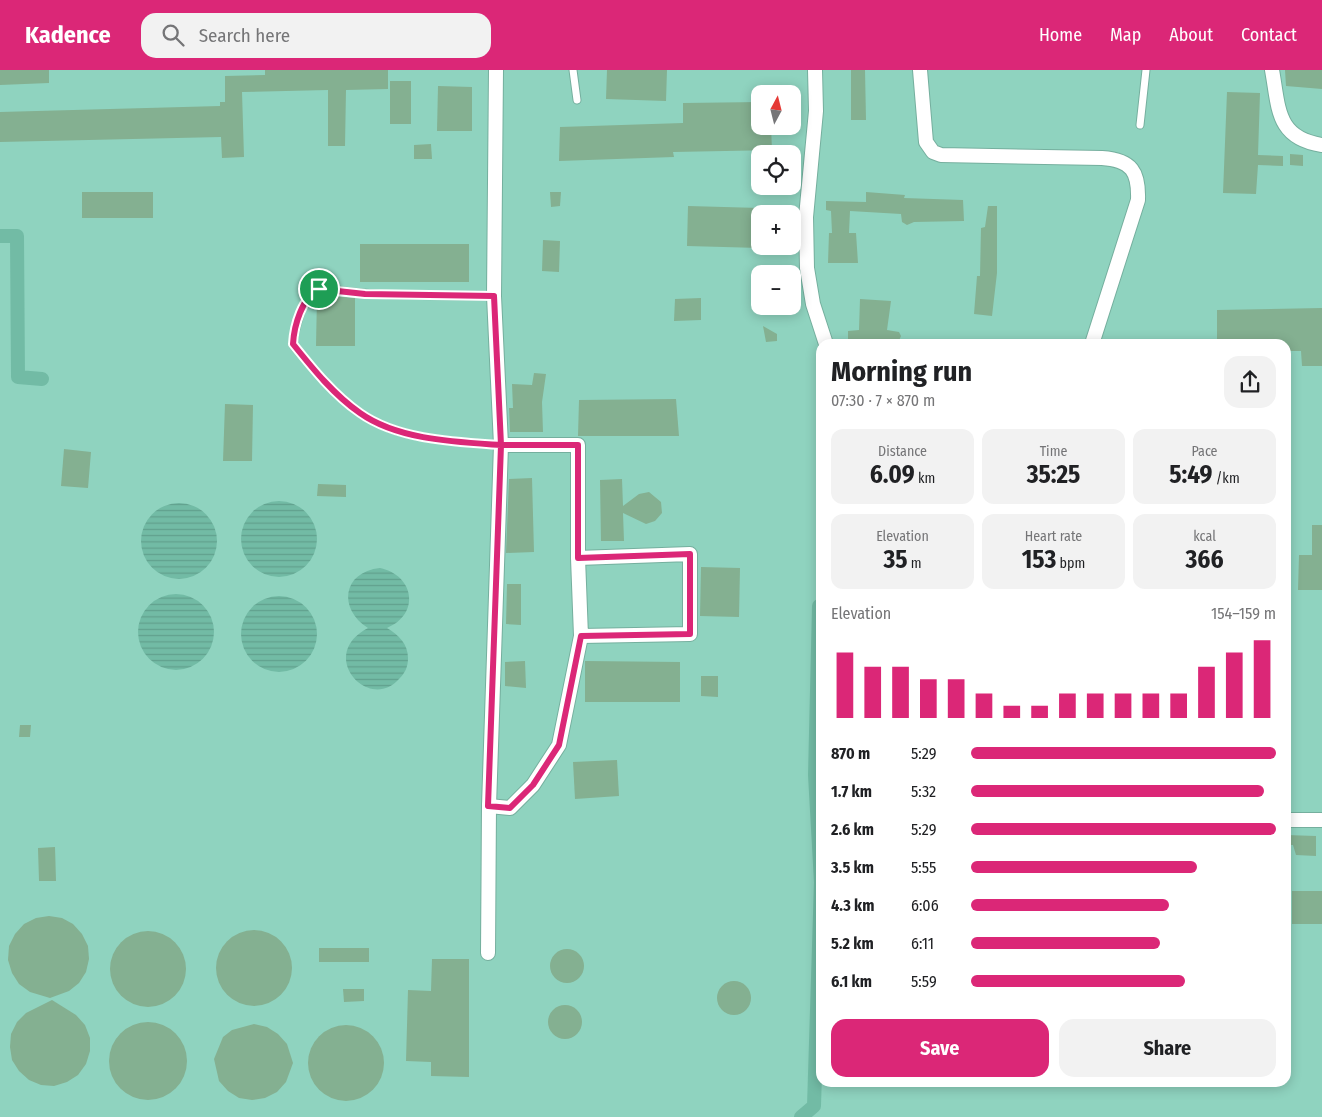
<!DOCTYPE html>
<html lang="en">
<head>
<meta charset="utf-8">
<style>
	:root { --surface:#fff; --page:#f2f2f2; --text:#202124; --muted:#757577; --accent:#db2777 }
	body { margin:0; font-family:"Fira Sans Condensed",sans-serif; background:var(--page); color:var(--text); height:100vh; display:flex; flex-direction:column; font-size:19px; white-space:nowrap }
	* { box-sizing:border-box; margin:0 }
	p { font-size:16px; color:var(--muted) }
	.icon { flex:none; width:28px; height:28px; fill:none; stroke:currentColor; stroke-width:2; stroke-linecap:round; stroke-linejoin:round }
	.map { position:relative; flex:1; overflow:hidden }
	.sheet { position:absolute; left:816px; top:269px; width:475px; height:748px; display:flex; flex-direction:column; background:var(--surface); border-radius:15px; box-shadow:0 2px 12px #0003 }
	.sheet>* { flex:none }
	.needle { width:32px; rotate:7deg }
	.controls { position:absolute; left:751px; top:15px; display:grid; gap:10px }
	.controls a { display:grid; place-items:center; width:50px; height:50px; border-radius:10px; background:var(--surface); box-shadow:0 2px 12px #0003; font-size:25px }
	.pin { position:absolute; display:grid; place-items:center; width:42px; height:42px; color:#fff; margin:-21px; border:2px solid #fff; border-radius:50%; box-shadow:0 1px 5px #0007 }
	.round { display:grid; place-items:center; flex:none; width:52px; height:52px; border-radius:15px; background:var(--page) }
	.head { display:flex; align-items:center; justify-content:space-between; height:85px; padding:0 15px }
	h1 { font-size:28px; font-weight:700; line-height:38px }
	.stats { display:grid; grid-template-columns:repeat(3,1fr); gap:8px; height:85px; padding:5px 15px }
	.stats div { display:grid; align-content:center; border-radius:12px; background:var(--page); text-align:center }
	.stats b { font-size:25px; font-weight:700 }
	.stats small { font-size:14px; font-weight:400 }
	.stats p { font-size:14px }
	.chart { height:140px; padding:10px 15px }
	.chart p { display:flex; justify-content:space-between }
	.chart svg { width:100%; height:90px; margin-top:5px; stroke:var(--accent); stroke-width:6 }
	.cta { display:flex; gap:10px; margin-top:auto; padding:10px 15px }
	.cta a { flex:1; height:58px; border-radius:15px; background:var(--accent); color:#fff; font-size:20px; font-weight:700; line-height:58px; text-align:center }
	.cta a+a { background:var(--page); color:var(--text) }
	ul { padding:0 15px; list-style:none; font-size:16px }
	li { display:grid; grid-template-columns:80px 60px 1fr; align-items:center; height:38px }
	li i { height:12px; border-radius:6px; background:var(--accent) }
	header { display:flex; align-items:center; gap:30px; box-sizing:border-box; height:70px; padding:0 25px; background:var(--accent); color:#fff }
	header strong { font-size:24px }
	nav { display:flex; gap:28px; margin-inline-start:auto; font-size:18px }
	.search { width:350px; height:45px; background:var(--page); display:flex; align-items:center; gap:12px; box-sizing:border-box; padding:0 18px; border-radius:15px; color:var(--muted); font-size:19px }
	.map>svg:first-child { display:block }
	.built { fill:#8fd3bf; fill-rule:evenodd }
	.water { fill:url(#water-rules) }
	.lines { fill:none; stroke-linecap:round; stroke-linejoin:round }
	.canal { stroke:#72bba5; stroke-width:14 }
	.building { fill:#84b091 }
	.lane-casing { stroke:#75af9e; stroke-width:9 }
	.street-casing { stroke:#75af9e; stroke-width:16 }
	.lane { stroke:#fff; stroke-width:7 }
	.street { stroke:#fff; stroke-width:14 }
	.route-casing { stroke:#fff; stroke-width:10 }
	.route { stroke:#db2777; stroke-width:6 }
</style>
</head>
<body>
<header>
<strong>Kadence</strong>
<div class="search"><svg class="icon" aria-label="search" viewBox="0 0 24 24"><circle cx="10" cy="10" r="6"/><path d="M15 15l6 6"/></svg>Search here</div>
<nav><a>Home</a><a>Map</a><a>About</a><a>Contact</a></nav>
</header>
<div class="map">
<svg width="1322" height="1047" viewBox="0 0 1322 1047">
	<defs>
		<pattern id="water-rules" width="6" height="5" patternUnits="userSpaceOnUse" patternTransform="scale(1.25)"><rect width="6" height="5" fill="#72bba5"/><path d="M0 2.5h6" fill="none" stroke="#61a08d"/></pattern>
	</defs>
	<rect width="100%" height="100%" fill="#a3decb"/>
	<path class="built" d="M0,0H1322V1047H0ZM760,24H792V56H760ZM760,84H792V116H760ZM760,144H792V176H760ZM760,204H792V236H760ZM821,274H1286V1011H821Z"/>
	<g class="water">
		<circle cx="279" cy="469" r="38"/>
		<circle cx="179" cy="471" r="38"/>
		<path d="M380,498C414,505 421,544 387,558C399,565 408,574 408,588C408,597 405,603 399,609C369,643 316,585 368,558C338,539 342,502 380,498Z"/>
		<circle cx="176" cy="562" r="38"/>
		<circle cx="279" cy="564" r="38"/>
	</g>
	<g class="lines">
		<g class="canal">
			<path d="M0,166H17L18,307L42,309"/>
			<path d="M801,1047L814,1036L821,812L815,705L819,536"/>
		</g>
	</g>
	<g class="building">
		<path d="M0,0H49V13L0,15Z"/>
		<path d="M265,0H388V19L346,20L345,76H328V20L242,22L244,87L222,88L221,67L0,72V42L220,36V32H225V6L265,5Z"/>
		<path d="M607,0H667L666,31L606,29Z"/>
		<path d="M851,0H865L866,50H851Z"/>
		<path d="M1285,0H1322V19L1286,16Z"/>
		<rect x="390" y="11" width="21" height="43"/>
		<path d="M438,16L472,17V61H437Z"/>
		<path d="M1227,22L1260,23L1258,85L1283,86V96L1258,95L1256,124L1223,123Z"/>
		<path d="M760,32V56H771L772,80L673,82L674,87L559,91L560,57L683,53V33Z"/>
		<path d="M431,74L432,89H414V75Z"/>
		<path d="M1290,84L1303,85V96L1290,95Z"/>
		<rect x="82" y="122" width="71" height="26"/>
		<path d="M550,122H561L560,136L551,137Z"/>
		<path d="M866,122L905,125L904,128L963,130L964,151L914,152L907,155L902,152L901,144L850,141L849,163H856L858,193H828L829,163H832L831,141L826,140V131L866,132Z"/>
		<path d="M688,136L760,138V178L687,176Z"/>
		<path d="M988,136H997V203L992,246L974,244L977,206H980L981,158L985,157Z"/>
		<path d="M543,170L560,171L559,202L542,201Z"/>
		<rect x="360" y="174" width="109" height="38"/>
		<path d="M321,225L355,228V276H316L317,226Z"/>
		<path d="M701,228V250L674,251L675,229Z"/>
		<path d="M860,229L891,231L887,260L899,262L901,266L898,273L882,269V274H848V261L859,260Z"/>
		<path d="M1322,238V296H1302L1301,281H1286V274H1217V240Z"/>
		<path d="M763,256L777,264V271L766,272Z"/>
		<path d="M534,303L546,304L542,332L543,362H510L509,338H513L512,314L532,315Z"/>
		<path d="M676,329L679,366H578L579,330Z"/>
		<path d="M225,334L253,335L252,391H223Z"/>
		<path d="M64,379L91,382L88,418L61,416Z"/>
		<path d="M532,408L534,482L506,483L509,409Z"/>
		<path d="M622,409L623,436L639,424L649,422L661,432L662,443L655,451L646,454L623,443L624,471H601L600,410Z"/>
		<path d="M318,414L346,415V427L317,426Z"/>
		<path d="M1312,455H1322V520H1298L1299,485H1312Z"/>
		<path d="M701,497L740,498L739,547L700,546Z"/>
		<path d="M507,514H521V555L506,554Z"/>
		<path d="M525,591L526,618L505,616V592Z"/>
		<path d="M585,591L680,592V632H585Z"/>
		<path d="M701,606H718V627L701,626Z"/>
		<path d="M20,655H31L30,667H19Z"/>
		<path d="M617,690L619,726L575,729L573,692Z"/>
		<path d="M1286,765L1316,766V786L1296,785L1293,775H1286Z"/>
		<path d="M55,777L56,811H39L38,778Z"/>
		<rect x="1292" y="821" width="30" height="33"/>
		<path d="M49,846L62,848L73,854L82,864L88,876L89,889L86,902L79,913L69,921L50,928L30,922L19,914L12,903L8,890L9,876L15,864L24,854L36,848Z"/>
		<circle cx="254" cy="898" r="38"/>
		<circle cx="148" cy="899" r="38"/>
		<rect x="319" y="878" width="50" height="14"/>
		<circle cx="567" cy="896" r="17"/>
		<path d="M432,889H469V1007L431,1006V992L406,991L408,920L431,921Z"/>
		<circle cx="734" cy="928" r="17"/>
		<path d="M343,919H364V931L344,932Z"/>
		<path d="M52,930L76,945L85,955L90,968V981L86,994L78,1005L67,1012L54,1016L41,1015L29,1010L19,1001L12,990L10,977L11,964L17,952L26,943Z"/>
		<circle cx="565" cy="952" r="17"/>
		<circle cx="148" cy="991" r="39"/>
		<path d="M254,954L267,957L278,964L287,974L293,993L286,1012L277,1022L265,1028L252,1030L239,1028L228,1021L219,1011L214,989L223,967L232,960Z"/>
		<circle cx="346" cy="993" r="38"/>
	</g>
	<g class="lines">
		<g class="lane-casing">
			<g id="lane">
				<path d="M573,0L577,30"/>
				<path d="M1140,55L1146,0"/>
				<path d="M494,226C446,225 398,227 351,222C340,221 323,216 313,222C303,227 294,263 293,275C313,299 334,325 360,343C398,370 456,372 501,375"/>
			</g>
		</g>
		<g class="street-casing">
			<g id="street">
				<path d="M815,0L816,41L806,147L807,198L813,234L826,274"/>
				<path d="M920,0L926,72L933,82L941,85L1102,88C1132,90 1139,102 1138,130L1092,274"/>
				<path d="M1272,0C1279,38 1276,68 1322,75"/>
				<path d="M501,375H578V488L690,484V564L581,566L578,488"/>
				<path d="M489,736L510,738L533,715L559,675L581,566"/>
				<path d="M1286,750H1322"/>
				<path d="M488,883L489,736L501,375L494,226L496,0"/>
			</g>
		</g>
		<use href="#lane" class="lane"/>
		<use href="#street" class="street"/>
	</g>
	<g class="lines">
		<g class="route-casing">
			<path id="route" d="M319,219C302,227 294,256 293,274C313,299 334,325 360,343C398,370 456,372 501,375L488,736L510,738L533,715L559,675L581,566L690,564V484L578,488V375H501L494,226L365,224L319,219"/>
		</g>
		<use href="#route" class="route"/>
	</g>
</svg>
<div class="controls">
<a><svg class="needle" viewBox="-14 -14 28 28"><path d="M0-13l5 13h-10z" fill="#e53935"/><path d="M0 13l5-13h-10z" fill="#757577"/></svg></a>
<a><svg class="icon" aria-label="locate" viewBox="0 0 24 24"><circle cx="12" cy="12" r="6"/><path d="M12 2v4M12 18v4M2 12h4M18 12h4"/></svg></a>
<a>+</a>
<a>−</a>
</div>
<div class="pin" style="left:319px;top:219px;background:#1e9e55"><svg class="icon" aria-label="arrive" viewBox="0 0 24 24"><path d="M6 21V4h12l-3 4 3 4H6"/></svg></div>
<section class="sheet">
<div class="head"><div><h1>Morning run</h1><p>07:30 · 7 × 870 m</p></div><a class="round"><svg class="icon" aria-label="share" viewBox="0 0 24 24"><path d="M12 15V3M7 8l5-5 5 5M5 13v7h14v-7"/></svg></a></div>
<div class="stats">
<div><p>Distance</p><b>6.09<small> km</small></b></div>
<div><p>Time</p><b>35:25</b></div>
<div><p>Pace</p><b>5:49<small> /km</small></b></div>
</div>
<div class="stats">
<div><p>Elevation</p><b>35<small> m</small></b></div>
<div><p>Heart rate</p><b>153<small> bpm</small></b></div>
<div><p>kcal</p><b>366</b></div>
</div>
<div class="chart"><p><span>Elevation</span>154–159 m</p>
<svg viewBox="0 0 160 44" preserveAspectRatio="none"><path d="M5 44V12M15 44V19M25 44V19M35 44V25M45 44V25M55 44V32M65 44V38M75 44V38M85 44V32M95 44V32M105 44V32M115 44V32M125 44V32M135 44V19M145 44V12M155 44V6"/></svg>
</div>
<ul>
<li><b>870 m</b>5:29<i style="width:100%"></i></li>
<li><b>1.7 km</b>5:32<i style="width:96%"></i></li>
<li><b>2.6 km</b>5:29<i style="width:100%"></i></li>
<li><b>3.5 km</b>5:55<i style="width:74%"></i></li>
<li><b>4.3 km</b>6:06<i style="width:65%"></i></li>
<li><b>5.2 km</b>6:11<i style="width:62%"></i></li>
<li><b>6.1 km</b>5:59<i style="width:70%"></i></li>
</ul>
<div class="cta"><a>Save</a><a>Share</a></div>
</section>
</div>
</body>
</html>
